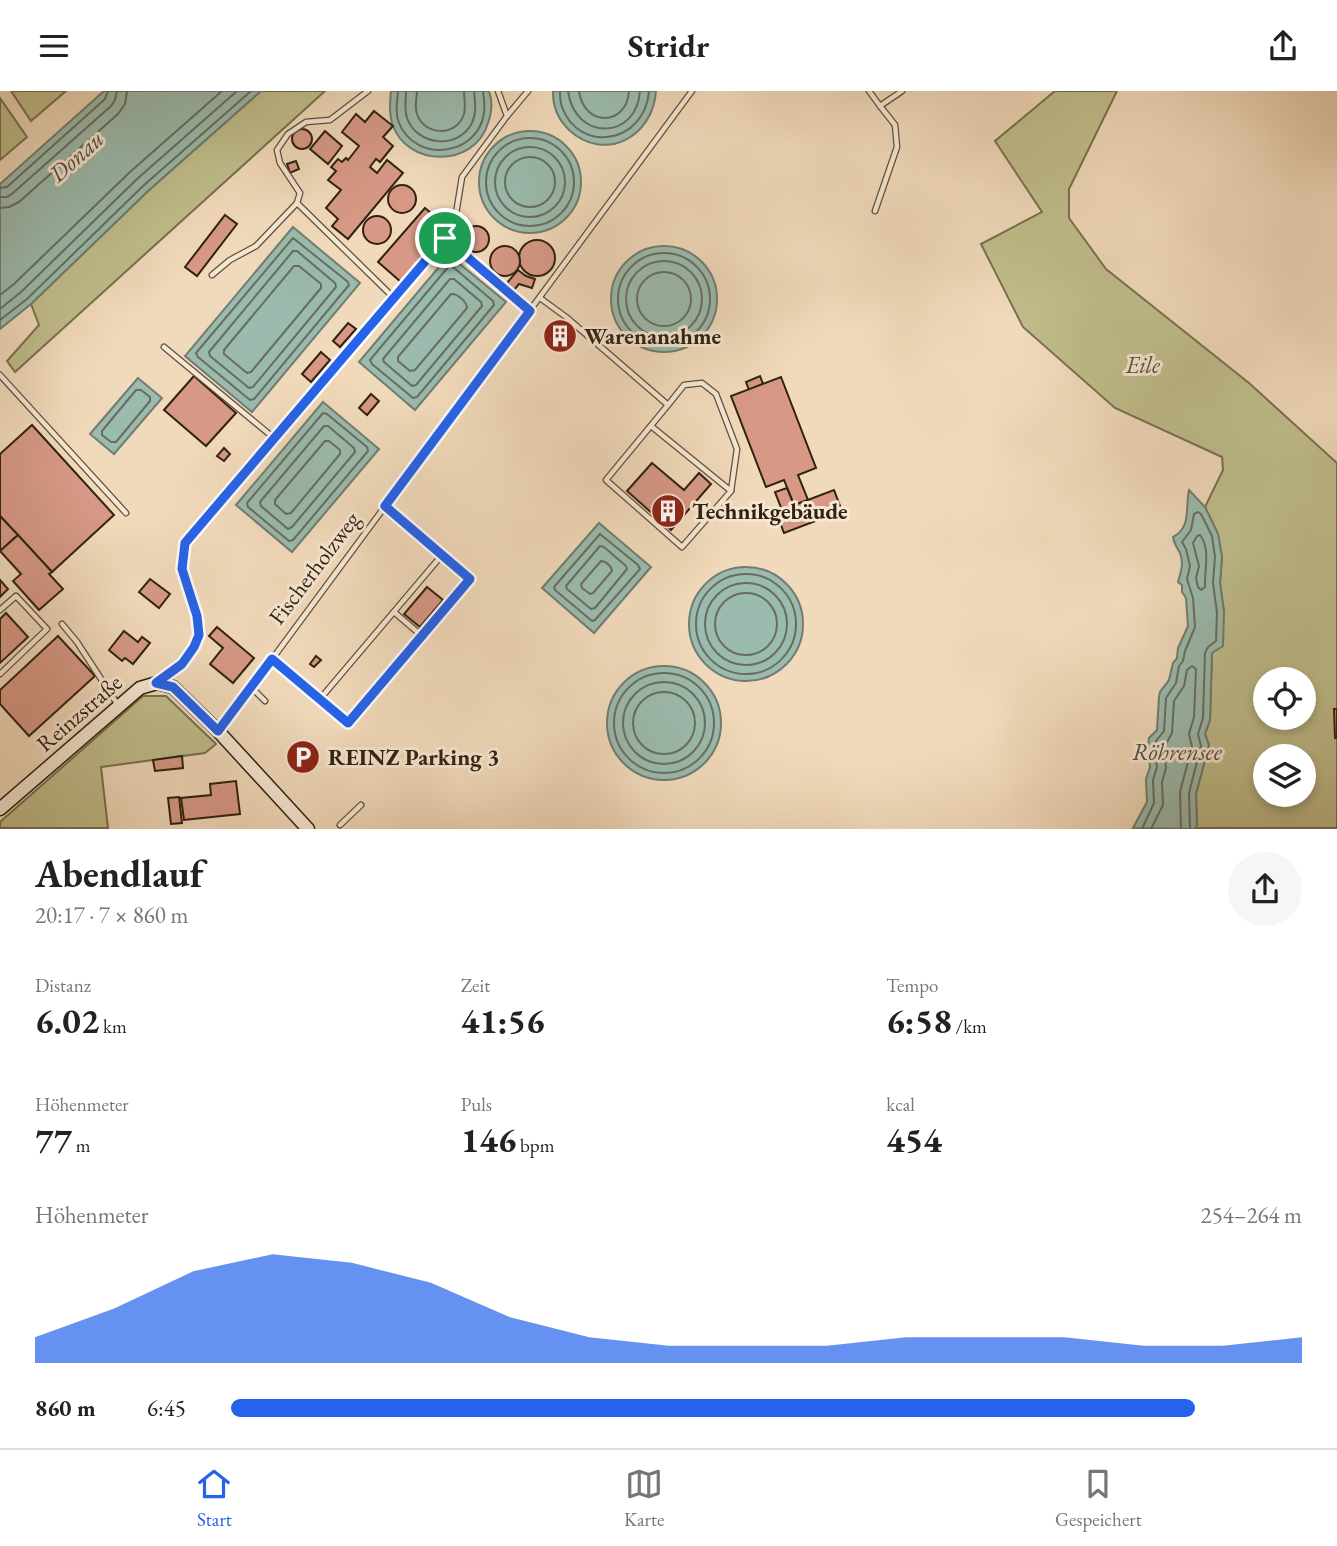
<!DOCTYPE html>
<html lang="de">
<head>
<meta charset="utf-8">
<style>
	:root { --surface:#fff; --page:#f6f6f6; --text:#222; --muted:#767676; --line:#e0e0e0; --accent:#2563eb }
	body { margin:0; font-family:"EB Garamond",serif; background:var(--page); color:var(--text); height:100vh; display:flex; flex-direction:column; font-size:26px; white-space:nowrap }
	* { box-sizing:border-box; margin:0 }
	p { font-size:23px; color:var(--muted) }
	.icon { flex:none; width:38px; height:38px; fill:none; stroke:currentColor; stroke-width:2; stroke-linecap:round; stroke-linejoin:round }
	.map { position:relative; height:738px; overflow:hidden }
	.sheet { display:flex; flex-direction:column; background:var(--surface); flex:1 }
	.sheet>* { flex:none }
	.controls { position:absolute; left:1253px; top:576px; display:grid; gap:14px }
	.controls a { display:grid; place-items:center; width:63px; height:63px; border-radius:50%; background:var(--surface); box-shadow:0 4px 10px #0003; font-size:35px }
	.pin { position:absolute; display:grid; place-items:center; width:60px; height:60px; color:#fff; margin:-30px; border:4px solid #fff; border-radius:50%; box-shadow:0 2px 7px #0007 }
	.round { display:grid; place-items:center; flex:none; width:74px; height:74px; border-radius:37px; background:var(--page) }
	.headline { display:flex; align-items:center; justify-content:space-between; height:119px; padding:0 35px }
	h1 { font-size:38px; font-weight:700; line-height:52px }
	.figures { display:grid; grid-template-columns:repeat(3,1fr); gap:10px; height:119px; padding:7px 35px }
	.figures div { display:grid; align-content:center }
	.figures b { font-size:35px; font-weight:700 }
	.figures small { font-size:19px; font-weight:400 }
	.figures p { font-size:19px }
	.chart { height:196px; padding:14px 35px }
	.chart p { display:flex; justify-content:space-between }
	.chart svg { width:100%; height:126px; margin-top:7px; fill:var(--accent); opacity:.7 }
	ul { padding:0 35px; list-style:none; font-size:23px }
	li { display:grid; grid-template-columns:112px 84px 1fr; align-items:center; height:52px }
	li i { height:18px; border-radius:9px; background:var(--accent) }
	header { display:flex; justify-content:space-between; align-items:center; height:91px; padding:0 35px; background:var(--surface); font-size:32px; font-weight:700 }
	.tab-bar { display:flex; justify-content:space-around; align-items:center; height:98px; border-top:2px solid var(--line); background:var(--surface); font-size:19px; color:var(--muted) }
	.tab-bar a { display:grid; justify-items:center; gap:4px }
	.tab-bar .on { color:var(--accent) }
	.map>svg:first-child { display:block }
	.green { fill:#c0be8c; stroke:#78704f; stroke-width:2; fill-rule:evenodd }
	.water { fill:#9bbbae; stroke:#707d70; stroke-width:2 }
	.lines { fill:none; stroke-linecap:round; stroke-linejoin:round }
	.shore { stroke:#666e60; stroke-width:2 }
	.building { fill:#d79986; stroke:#302112; stroke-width:2 }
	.lane-casing { stroke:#604f3c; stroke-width:7 }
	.secondary-casing { stroke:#302112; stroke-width:15 }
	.lane { stroke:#f6e7d3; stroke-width:4.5 }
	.secondary { stroke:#f6e7d3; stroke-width:12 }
	.route-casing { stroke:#fff; stroke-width:14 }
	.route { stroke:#2563eb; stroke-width:9 }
	.labels { text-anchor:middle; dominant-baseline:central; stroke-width:6; stroke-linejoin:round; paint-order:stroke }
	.poi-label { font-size:23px; font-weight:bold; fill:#302112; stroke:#f6e7d3; text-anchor:start }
	.park-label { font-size:23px; font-style:italic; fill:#5b5037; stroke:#f6e7d3 }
	.street-label { font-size:23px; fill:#302112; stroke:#f6e7d3 }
	.water-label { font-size:24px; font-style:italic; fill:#504f41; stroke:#f6e7d3 }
</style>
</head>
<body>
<header><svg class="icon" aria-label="menu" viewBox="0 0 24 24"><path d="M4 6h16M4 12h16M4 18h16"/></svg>Stridr<svg class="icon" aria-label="share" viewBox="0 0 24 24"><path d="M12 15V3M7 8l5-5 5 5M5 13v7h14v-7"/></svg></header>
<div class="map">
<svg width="1337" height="738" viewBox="0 0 1337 738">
	<rect width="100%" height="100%" fill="#f1dabb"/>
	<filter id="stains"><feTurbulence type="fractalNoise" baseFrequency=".00286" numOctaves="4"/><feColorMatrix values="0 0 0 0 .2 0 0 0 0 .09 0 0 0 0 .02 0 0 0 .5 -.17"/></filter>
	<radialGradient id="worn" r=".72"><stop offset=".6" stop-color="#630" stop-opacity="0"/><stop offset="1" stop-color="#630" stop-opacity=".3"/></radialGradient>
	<g class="green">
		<path d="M11,0H66L31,30Z"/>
		<path d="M261,0H325L15,281L7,270L39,234L31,213L148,100Z"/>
		<path d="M1055,0H1117L1069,98V127L1106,178L1249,292L1337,372V737H1195L1197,734L1196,703L1209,654L1205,643L1210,629L1212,562L1224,521L1220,492L1222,466L1218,443L1205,416L1223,379L1222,366L1115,317L1023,236L981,153L1042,121L995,50ZM1265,588H1304V626H1265ZM1265,665H1304V704H1265Z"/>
		<path d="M0,7L27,46L0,69Z"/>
		<path d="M143,605H166L216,653L205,662L101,676L108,737H0V731Z"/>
	</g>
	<g class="water">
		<path d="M104,0H261L148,100L31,213L0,238V93Z"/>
		<path d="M391,0H489C493,11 492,21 488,32C475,77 406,77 392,32C389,21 390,12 391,0Z"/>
		<path d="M553,0H656C653,46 605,72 569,39C563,33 557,25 555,16C553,11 553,5 553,0Z"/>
		<circle cx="530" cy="91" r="51"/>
		<path d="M293,136L360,192L252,321L185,265Z"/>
		<circle cx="664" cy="208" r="53"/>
		<path d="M449,164L506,211L415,319L359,271Z"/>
		<path d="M138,287L162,307L114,363L90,343Z"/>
		<path d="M323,311L379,358L292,461L236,414Z"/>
		<path d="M1189,399L1205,416L1218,443L1222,466L1220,492L1224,521L1223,555L1212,562L1210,629L1205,643L1209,654L1196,703L1197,734L1195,738L1133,737L1147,711L1146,688L1150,676L1148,657L1149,647L1157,639L1159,606L1160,601L1169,589L1173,572L1177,567L1178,557L1188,535L1186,507L1182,501V494L1178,491C1181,481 1184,472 1180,462C1177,456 1174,453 1173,446C1192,436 1185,416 1189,399Z"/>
		<path d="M599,432L651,476L594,542L542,497Z"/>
		<circle cx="746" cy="533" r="57"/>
		<circle cx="664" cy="632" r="57"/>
	</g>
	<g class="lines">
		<g class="shore">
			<path d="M398,0C397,11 395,22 399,32C416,73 478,65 484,22C485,15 484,7 483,0"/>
			<path d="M406,0C406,9 404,18 407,27C417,55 458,59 472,32C477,21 475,11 474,0"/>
			<path d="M417,0C417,7 414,15 417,23C424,45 457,46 464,23C466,15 464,8 464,0"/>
			<path d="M560,0C560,5 560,11 562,16C579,63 645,53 649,0"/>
			<path d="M568,0C575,51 637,49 640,0"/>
			<path d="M579,0C584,37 627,35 629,0"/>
			<circle cx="530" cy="91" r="44"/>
			<circle cx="530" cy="91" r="35"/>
			<circle cx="530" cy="91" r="25"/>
			<path d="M0,97L7,96L105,8L108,0"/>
			<path d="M0,106H7L13,102L111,15L115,9L117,0"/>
			<path d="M0,117L9,116L19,111L118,23L125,13L127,0"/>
			<path d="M293,147L348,191L349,194L254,308L250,309L198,266L196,262Z"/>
			<path d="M293,160H297L335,192L336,196L253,296L249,297L210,265L209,261Z"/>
			<circle cx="664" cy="208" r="46"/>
			<circle cx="664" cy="208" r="38"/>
			<path d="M294,175H299L321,193V197L251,281L247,282L224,263V259Z"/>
			<path d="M449,175L453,176L493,210L494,214L417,306L413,307L372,273L370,269Z"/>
			<circle cx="664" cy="208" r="27"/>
			<path d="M450,188H454L481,211L482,215L416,294L412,295L384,271L383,268Z"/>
			<path d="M451,203C457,202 467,211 467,217L415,279L410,280L398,270V266Z"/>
			<path d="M0,204L14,193L130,81L222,0"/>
			<path d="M0,218L21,201L137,88L237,0"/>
			<path d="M0,229L27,208L143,95L251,0"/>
			<path d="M141,299L150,306V310L116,351H111L102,344V340L136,299Z"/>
			<path d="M323,322L327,323L367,356L368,360L293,449L289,450L248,416L247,412Z"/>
			<path d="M324,335H328L354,357L355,361L292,436L288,438L261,415L260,411Z"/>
			<path d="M325,350H329L340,359V363L291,422L286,423L275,413V409Z"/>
			<path d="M600,443L638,474L640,478L595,529L592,530L555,499L554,496Z"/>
			<path d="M1200,444C1211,458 1204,480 1205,496L1201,499L1198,496L1196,487L1199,475L1193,452L1197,445Z"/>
			<path d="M600,455L604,456L626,475L627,478L595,517L591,518L567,498L566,495Z"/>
			<path d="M601,470C606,470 612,476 612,480L593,502L590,503L582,497L581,493Z"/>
			<circle cx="746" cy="533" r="50"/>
			<circle cx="746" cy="533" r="41"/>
			<circle cx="746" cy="533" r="31"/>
			<circle cx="664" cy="632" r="50"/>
			<circle cx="664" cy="632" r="41"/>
			<circle cx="664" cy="632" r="31"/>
			<path d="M1142,738L1154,712L1153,689L1157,676L1155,657L1156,650L1164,640L1166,607L1176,592L1179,575L1183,570L1185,560L1195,536L1193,507L1187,488L1190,475L1186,458L1182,451L1191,439L1194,423L1198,421L1201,423L1212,445L1215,466L1213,492L1217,522L1216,550L1208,556L1205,562L1203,627L1198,643L1201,655L1189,702L1190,738"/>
			<path d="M1151,738L1163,714L1162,691L1166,677L1164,657L1172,642L1174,610L1184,595L1187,579L1192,575L1196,578L1194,626L1189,643L1192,656L1180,701L1181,738"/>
		</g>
	</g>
	<g class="building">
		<path d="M374,20L393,35L383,46L393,55L380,71L376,68L370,76L377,82L387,69L403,82L348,148L332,135L338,128L326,117L341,99L328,89L336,80L331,76L338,68L342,71L346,67L348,69L359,55L342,41L356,23L365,31Z"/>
		<circle cx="302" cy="48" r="10"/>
		<path d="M325,40L342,55L328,73L310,58Z"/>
		<path d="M296,70L299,78L290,82L287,73Z"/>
		<circle cx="402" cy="108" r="14"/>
		<path d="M425,117L448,137L401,191L378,171Z"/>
		<path d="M225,124L237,133L197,185L185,176Z"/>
		<circle cx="377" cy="139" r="14"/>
		<circle cx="476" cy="148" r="13"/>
		<circle cx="537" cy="167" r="18"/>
		<circle cx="505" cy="170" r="15"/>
		<path d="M518,179L526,185L535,188L532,197L519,193L514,199L507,192Z"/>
		<path d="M348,232L356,238L340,256L333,250Z"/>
		<path d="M559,238L566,244L560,252L553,246Z"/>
		<path d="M321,261L330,269L311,291L302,283Z"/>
		<path d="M194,285L236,322L206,355L164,319Z"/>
		<path d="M760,285L763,293L749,299L746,291Z"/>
		<path d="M781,286L816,377L798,384L808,409L794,414L784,389L766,396L731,305Z"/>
		<path d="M371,303L379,310L367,324L359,317Z"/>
		<path d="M32,334L114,424L52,481L0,425V363Z"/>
		<path d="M224,357L230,363L224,370L217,365Z"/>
		<path d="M652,372L684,399L699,382L711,393L671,439L627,400Z"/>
		<path d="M787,397L794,414L782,419L775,401Z"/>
		<path d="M834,399L842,420L784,442L776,421Z"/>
		<path d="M0,425L18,444L0,460Z"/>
		<path d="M18,444L52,481L49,483L63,498L39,519L13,490L21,483L0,460Z"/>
		<path d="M150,488L170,503L159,517L139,501Z"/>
		<path d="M0,489L8,498L0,506Z"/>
		<path d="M427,496L443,509L420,536L404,523Z"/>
		<path d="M6,522L28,546L0,572V528Z"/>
		<path d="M217,536L254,567L233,592L210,573L223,557L209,545Z"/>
		<path d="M124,540L138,551L142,546L150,552L133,573L125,567L122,570L109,559Z"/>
		<path d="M58,545L95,585L29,645L0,613V599Z"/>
		<path d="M316,565L321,569L314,576L310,573Z"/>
		<path d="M1334,618H1337V647H1335Z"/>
		<path d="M182,665L183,677L155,680L153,669Z"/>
		<path d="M236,690L240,723L184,729L181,707L211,704L210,693Z"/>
		<path d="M179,706L182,732L171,733L168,707Z"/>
	</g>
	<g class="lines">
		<g class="lane-casing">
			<g id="lane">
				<path d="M498,0L507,25"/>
				<path d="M869,0L880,15L902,0"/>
				<path d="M297,112L394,207"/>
				<path d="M875,120L897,56L895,34L880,15"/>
				<path d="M445,147L454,135L462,86L507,25L528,0"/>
				<path d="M212,184L230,169L256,155L297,112L300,102L280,72L277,59L288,43L306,31L330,29L368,0"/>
				<path d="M540,207L566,226L668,314L684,294L702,292L716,303L737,358L731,400L682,456L606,389L668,314"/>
				<path d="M164,256L274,347"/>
				<path d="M0,284L126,422"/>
				<path d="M651,335L731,400"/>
				<path d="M0,519L16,505L47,538L0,583"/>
				<path d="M394,521L422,545"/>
				<path d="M62,533L77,551L118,614"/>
				<path d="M272,568L348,632L470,488L385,415"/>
				<path d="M160,589C197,561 205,552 191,506C188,498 183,488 182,479C181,471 184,460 185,452L445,147L530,220"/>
				<path d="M251,596L265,610"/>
				<path d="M320,608L442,464"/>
				<path d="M219,640L692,0"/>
				<path d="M340,734L361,714"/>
			</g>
		</g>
		<g class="secondary-casing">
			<path id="secondary" d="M0,718L140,597L157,592L173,596L218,640L308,738"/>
		</g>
		<use href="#lane" class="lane"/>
		<use href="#secondary" class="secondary"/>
	</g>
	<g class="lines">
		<g class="route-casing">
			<path id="route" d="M445,147L530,220L385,415L470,488L348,632L272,568L218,640L173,596L156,592L182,573L194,556L199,544L197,525L182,478L185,452Z"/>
		</g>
		<use href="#route" class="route"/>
	</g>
	<defs>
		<g id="building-disc" transform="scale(1.75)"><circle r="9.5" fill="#8f2418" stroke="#f6e7d3"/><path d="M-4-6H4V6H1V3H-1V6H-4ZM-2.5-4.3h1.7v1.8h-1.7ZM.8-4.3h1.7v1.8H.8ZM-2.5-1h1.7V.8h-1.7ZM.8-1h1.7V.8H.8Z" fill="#fff"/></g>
		<g id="parking-disc" transform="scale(1.75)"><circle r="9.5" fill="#8f2418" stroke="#f6e7d3"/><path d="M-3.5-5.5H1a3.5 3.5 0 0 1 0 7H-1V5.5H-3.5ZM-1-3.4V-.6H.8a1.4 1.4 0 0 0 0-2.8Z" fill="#fff"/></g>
	</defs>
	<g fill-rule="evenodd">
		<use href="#building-disc" x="560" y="245"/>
		<use href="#building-disc" x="668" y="420"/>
		<use href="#parking-disc" x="303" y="666"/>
	</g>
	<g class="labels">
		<g class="poi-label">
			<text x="584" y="245">Warenanahme</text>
			<text x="692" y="420">Technikgebäude</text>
			<text x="328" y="666">REINZ Parking 3</text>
		</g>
		<g class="park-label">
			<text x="1143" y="274">Eile</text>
		</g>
		<g class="street-label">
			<text transform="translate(314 477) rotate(-53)">Fischerholzweg</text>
			<text transform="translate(79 622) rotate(-41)">Reinzstraße</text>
		</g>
		<g class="water-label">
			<text transform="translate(76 65) rotate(-42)">Donau</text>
			<text x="1177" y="660">Röhrensee</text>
		</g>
	</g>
	<rect width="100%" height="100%" filter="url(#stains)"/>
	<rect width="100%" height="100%" fill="url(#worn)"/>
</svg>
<div class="controls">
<a><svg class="icon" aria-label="locate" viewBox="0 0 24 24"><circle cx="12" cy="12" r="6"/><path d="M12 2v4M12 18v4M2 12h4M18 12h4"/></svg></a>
<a><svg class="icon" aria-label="layers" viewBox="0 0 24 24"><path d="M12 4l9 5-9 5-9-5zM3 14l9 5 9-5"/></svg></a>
</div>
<div class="pin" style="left:445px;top:147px;background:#1e9e55"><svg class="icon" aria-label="arrive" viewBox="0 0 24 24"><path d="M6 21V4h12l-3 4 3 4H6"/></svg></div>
</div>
<section class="sheet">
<div class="headline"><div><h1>Abendlauf</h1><p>20:17 · 7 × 860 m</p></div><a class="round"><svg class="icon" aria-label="share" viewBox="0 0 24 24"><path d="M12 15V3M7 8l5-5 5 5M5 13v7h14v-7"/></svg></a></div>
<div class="figures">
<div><p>Distanz</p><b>6.02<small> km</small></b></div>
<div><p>Zeit</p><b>41:56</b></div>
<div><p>Tempo</p><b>6:58<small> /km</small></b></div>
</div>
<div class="figures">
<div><p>Höhenmeter</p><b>77<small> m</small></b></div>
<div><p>Puls</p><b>146<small> bpm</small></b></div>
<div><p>kcal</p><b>454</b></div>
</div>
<div class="chart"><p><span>Höhenmeter</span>254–264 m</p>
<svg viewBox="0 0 160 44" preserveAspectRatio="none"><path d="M0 44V35L10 25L20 12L30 6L40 9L50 16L60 28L70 35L80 38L90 38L100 38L110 35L120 35L130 35L140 38L150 38L160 35V44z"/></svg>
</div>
<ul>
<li><b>860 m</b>6:45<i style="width:90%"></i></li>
</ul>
</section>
<nav class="tab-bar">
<a class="on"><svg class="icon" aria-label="home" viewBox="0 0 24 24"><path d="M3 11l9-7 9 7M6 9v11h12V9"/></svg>Start</a>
<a><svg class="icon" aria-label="map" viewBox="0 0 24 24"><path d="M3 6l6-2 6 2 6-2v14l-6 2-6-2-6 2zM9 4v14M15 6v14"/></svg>Karte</a>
<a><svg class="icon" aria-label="saved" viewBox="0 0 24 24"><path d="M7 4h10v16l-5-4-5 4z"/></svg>Gespeichert</a>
</nav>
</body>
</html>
